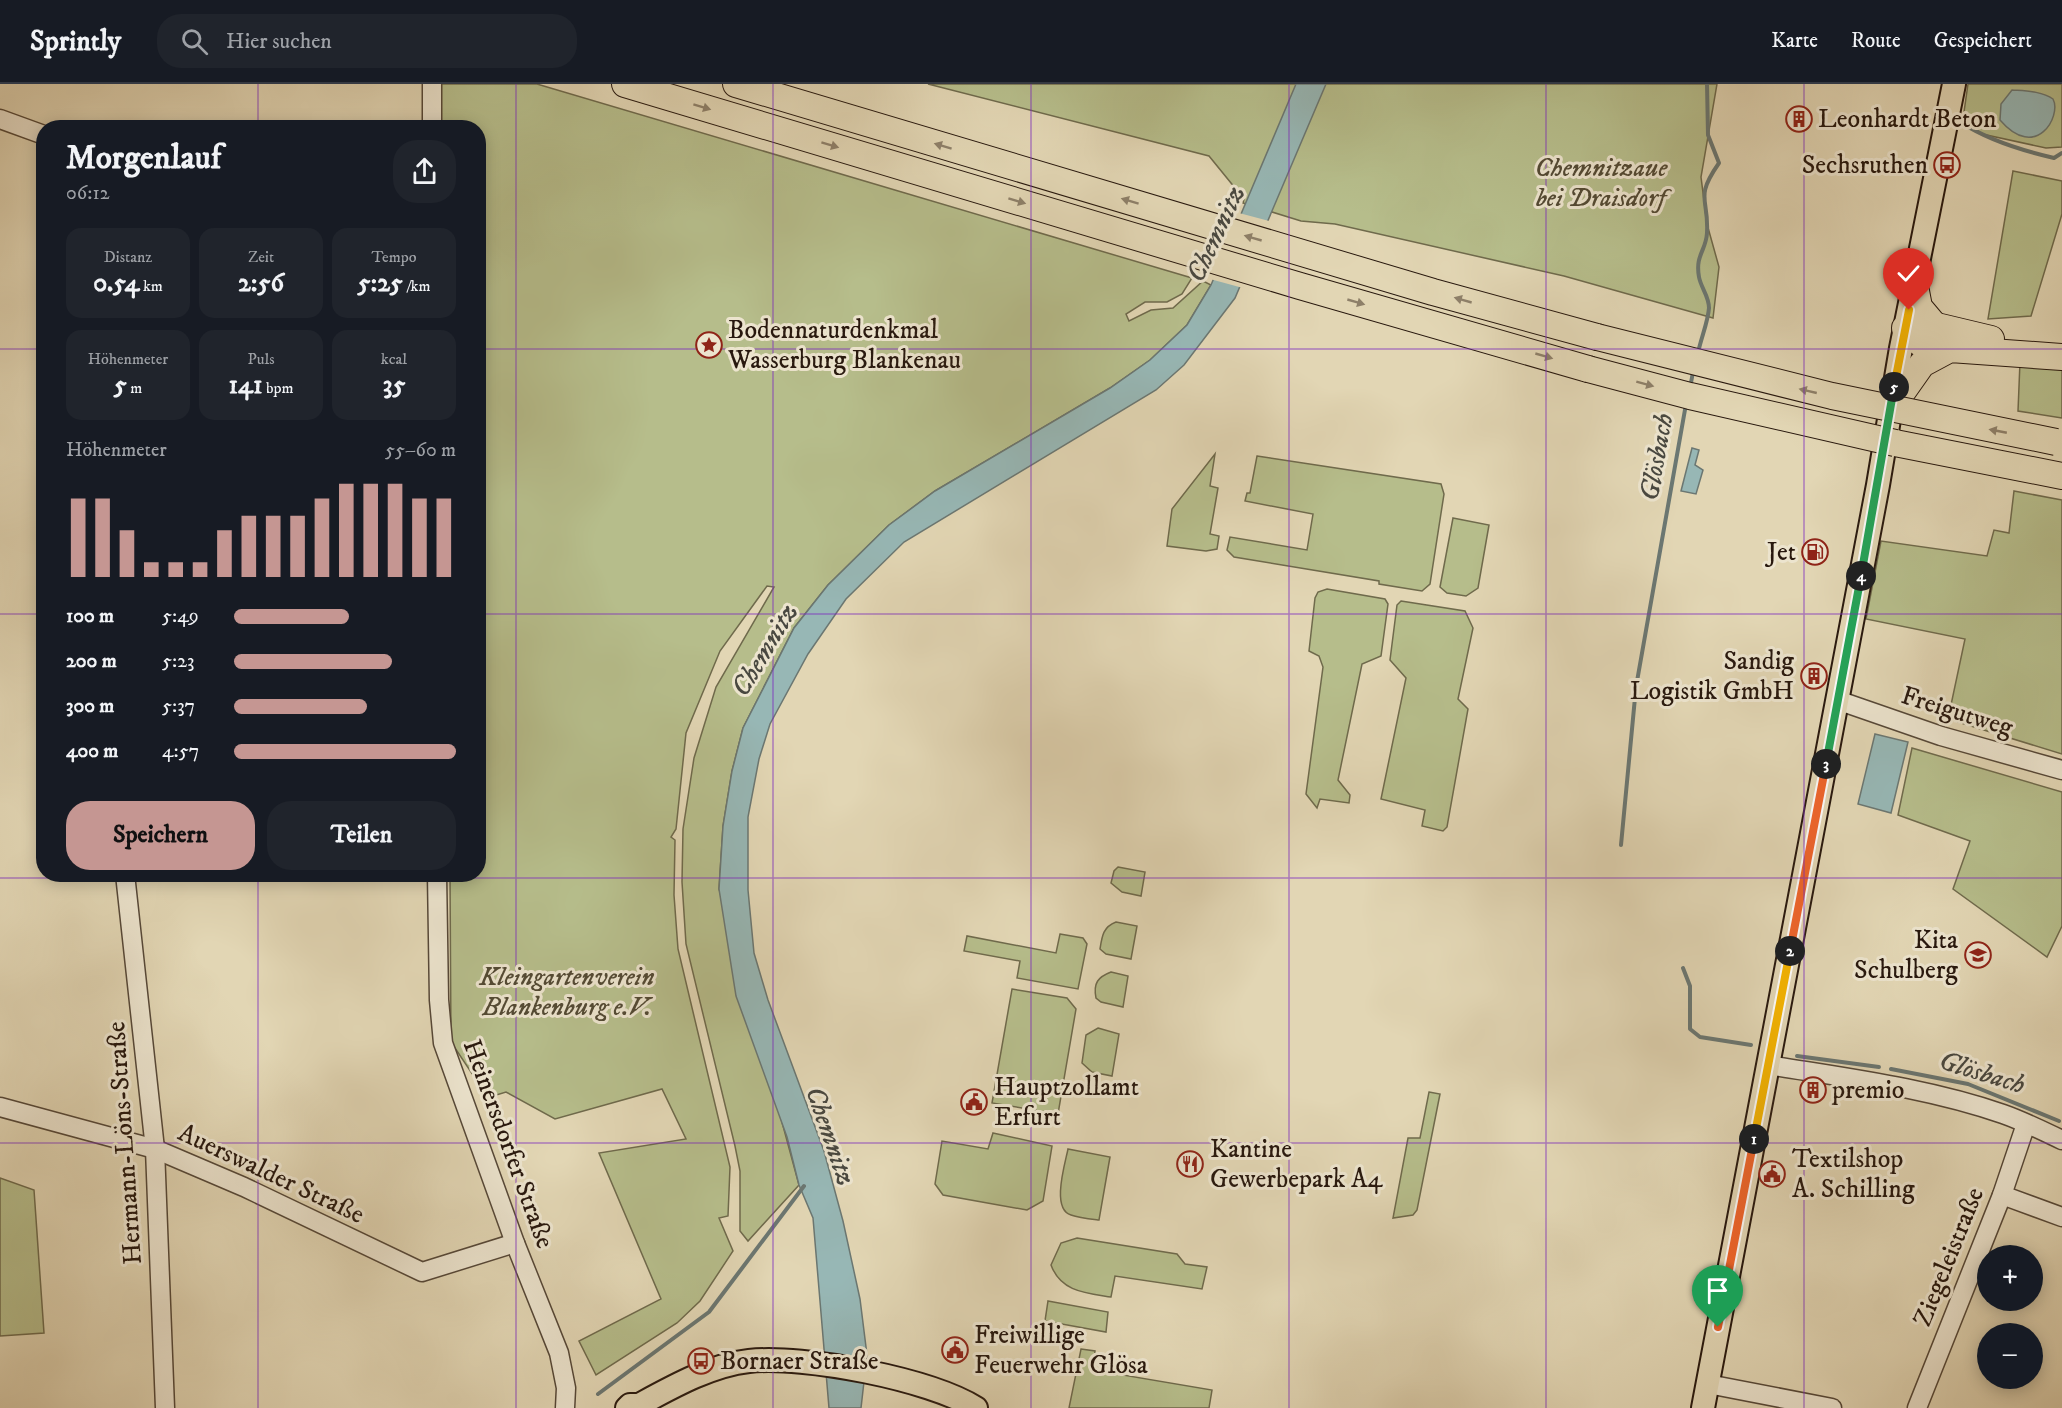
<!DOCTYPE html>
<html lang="de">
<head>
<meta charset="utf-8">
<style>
	:root { --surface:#171b24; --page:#20242c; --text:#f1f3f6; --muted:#9ea1a6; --line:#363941; --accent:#c59692 }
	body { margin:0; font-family:"IM FELL DW Pica",serif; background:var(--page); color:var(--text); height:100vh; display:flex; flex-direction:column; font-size:22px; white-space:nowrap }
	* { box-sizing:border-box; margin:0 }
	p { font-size:20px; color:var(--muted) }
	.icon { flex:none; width:33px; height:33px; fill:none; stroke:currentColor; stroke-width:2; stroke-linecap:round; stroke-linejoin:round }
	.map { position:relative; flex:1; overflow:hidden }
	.panel { position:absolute; left:36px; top:36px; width:450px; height:762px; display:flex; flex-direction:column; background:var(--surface); border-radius:24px; box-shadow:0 3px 15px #0003 }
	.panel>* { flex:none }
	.controls { position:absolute; left:1977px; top:1161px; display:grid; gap:12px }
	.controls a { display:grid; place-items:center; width:66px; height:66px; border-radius:50%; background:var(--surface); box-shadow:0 3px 15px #0003; font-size:30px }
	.pin { position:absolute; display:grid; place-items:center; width:51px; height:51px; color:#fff; margin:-62px -26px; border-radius:50% 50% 50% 0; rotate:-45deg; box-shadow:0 0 6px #0007 }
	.pin .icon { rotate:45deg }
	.km { position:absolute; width:30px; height:30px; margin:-15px; border-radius:50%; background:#222; color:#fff; font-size:16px; line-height:30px; text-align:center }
	.round { display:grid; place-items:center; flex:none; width:63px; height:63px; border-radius:24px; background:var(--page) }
	.overview { display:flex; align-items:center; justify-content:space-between; height:102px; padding:0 30px }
	h1 { font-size:33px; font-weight:700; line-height:45px }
	.figures { display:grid; grid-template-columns:repeat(3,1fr); gap:9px; height:102px; padding:6px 30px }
	.figures div { display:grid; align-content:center; border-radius:15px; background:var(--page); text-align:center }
	.figures b { font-size:26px; font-weight:700 }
	.figures small { font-size:16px; font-weight:400 }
	.figures p { font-size:16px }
	.chart { height:168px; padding:12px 30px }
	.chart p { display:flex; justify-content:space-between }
	.chart svg { width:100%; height:108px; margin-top:6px; stroke:var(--accent); stroke-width:6 }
	.button { display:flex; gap:12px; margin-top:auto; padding:12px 30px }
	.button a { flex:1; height:69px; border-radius:24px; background:var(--accent); color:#111; font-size:24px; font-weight:700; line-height:69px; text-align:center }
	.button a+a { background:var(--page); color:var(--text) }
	ul { padding:0 30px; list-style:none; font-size:20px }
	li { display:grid; grid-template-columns:96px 72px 1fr; align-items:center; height:45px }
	li i { height:15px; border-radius:8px; background:var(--accent) }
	header { display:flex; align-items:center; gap:36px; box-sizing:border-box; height:84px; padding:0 30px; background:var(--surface); border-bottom:2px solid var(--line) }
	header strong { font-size:28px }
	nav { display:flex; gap:33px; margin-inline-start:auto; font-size:21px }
	.search { width:420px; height:54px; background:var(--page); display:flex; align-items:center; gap:15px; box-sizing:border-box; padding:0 21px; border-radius:24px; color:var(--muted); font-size:22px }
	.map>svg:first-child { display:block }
	.green { fill:#b6bd8b; stroke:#6f6a4c; stroke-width:1.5 }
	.water { fill:#97b7b5; stroke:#6b7772; stroke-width:1.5 }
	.pier { fill:#e2d6b4 }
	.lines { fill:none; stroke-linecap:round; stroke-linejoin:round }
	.stream { stroke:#6b7772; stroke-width:4 }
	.minor-casing { stroke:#564838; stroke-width:21 }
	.major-casing { stroke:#28180e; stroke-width:26 }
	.highway-casing { stroke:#28180e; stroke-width:28 }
	.minor { stroke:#ece4ce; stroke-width:18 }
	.major { stroke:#e2d6b4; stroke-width:22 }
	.highway { stroke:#e2d6b4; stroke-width:26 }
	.highway-bridge-casing { stroke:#28180e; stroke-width:28; stroke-linecap:butt }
	.highway-bridge { stroke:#e2d6b4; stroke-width:26 }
	.oneway { fill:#8e8069 }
	.split-1-casing { stroke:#fff; stroke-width:12 }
	.split-2-casing { stroke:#fff; stroke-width:12 }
	.split-3-casing { stroke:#fff; stroke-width:12 }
	.split-4-casing { stroke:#fff; stroke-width:12 }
	.split-5-casing { stroke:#fff; stroke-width:12 }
	.split-6-casing { stroke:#fff; stroke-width:12 }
	.split-1 { stroke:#f0652b; stroke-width:8 }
	.split-2 { stroke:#f5b400; stroke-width:8 }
	.split-3 { stroke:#f0652b; stroke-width:8 }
	.split-4 { stroke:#22a559; stroke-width:8 }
	.split-5 { stroke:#22a559; stroke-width:8 }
	.split-6 { stroke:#f5b400; stroke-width:8 }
	.grid { fill:none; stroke:#7b2cbf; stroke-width:1.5; stroke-opacity:0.55 }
	.labels { text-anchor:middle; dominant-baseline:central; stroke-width:6; stroke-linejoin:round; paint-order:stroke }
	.poi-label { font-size:26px; fill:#28180e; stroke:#ece4ce; text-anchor:start }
	.park-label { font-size:26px; font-style:italic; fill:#534a34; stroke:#ece4ce }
	.street-label { font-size:26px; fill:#28180e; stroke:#ece4ce }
	.water-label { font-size:27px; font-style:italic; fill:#494840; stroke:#ece4ce }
</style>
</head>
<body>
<header>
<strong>Sprintly</strong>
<div class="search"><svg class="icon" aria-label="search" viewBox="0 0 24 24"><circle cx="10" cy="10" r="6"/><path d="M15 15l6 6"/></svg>Hier suchen</div>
<nav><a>Karte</a><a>Route</a><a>Gespeichert</a></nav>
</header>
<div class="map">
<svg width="2062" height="1324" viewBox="0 0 2062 1324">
	<rect width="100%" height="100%" fill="#e2d6b4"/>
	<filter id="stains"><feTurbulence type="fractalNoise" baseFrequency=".00333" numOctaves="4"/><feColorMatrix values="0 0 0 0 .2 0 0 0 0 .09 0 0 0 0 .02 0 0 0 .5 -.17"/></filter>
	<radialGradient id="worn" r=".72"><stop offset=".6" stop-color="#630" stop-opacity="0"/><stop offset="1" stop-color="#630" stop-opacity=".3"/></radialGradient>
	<g class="green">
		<path d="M441,0H537L1192,194L1182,210L1167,218H1145L1126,230L1129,237L1151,226L1173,224L1203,197L1211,201L1187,241L1150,276L1110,304L935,407L889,441L828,501L794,544L743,644L732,687L723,742L719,805L799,1101L748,1157L740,1147V1087L735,1062L686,860L682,798L683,745L694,674L716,603L774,503L767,502L720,567L686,649L676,745L671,753L675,756L674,811L678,865L730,1083L728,1132L719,1134L733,1167L700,1217L677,1239L596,1291L579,1257L661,1215L599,1069L686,1055L662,1005L555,1035L506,1008L483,1015L479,1000L451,958L450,791L478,790V44H439Z"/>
		<path d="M928,0H1717L1701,93L1707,140L1719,183L1713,234L1564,192L1335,140L1301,137L1243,119L1244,115L1209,72Z"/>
		<path d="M1968,0H2062V63L2046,64L1982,50L1963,35Z"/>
		<path d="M2013,87L2062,97V130L2031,232L1988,235Z"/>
		<path d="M2020,278L2062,285V334L2018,327Z"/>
		<path d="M1215,370L1210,402L1218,404L1210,450L1219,452L1217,465L1206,467L1167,462L1172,425Z"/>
		<path d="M1257,372L1441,400L1444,410L1430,500L1422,507L1379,500V497L1234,473L1227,466L1230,453L1307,466L1313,430L1245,417L1247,409H1250Z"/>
		<path d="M2014,407L2062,416V670L1948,635L1965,555L1866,535L1881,457L1987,472L1994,446L2009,449Z"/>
		<path d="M1453,434L1489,441L1478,504L1466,512L1447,509L1440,503Z"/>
		<path d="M1327,505L1385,515L1388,520L1381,572L1362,580L1338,696L1350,711L1349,719L1320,715L1317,724L1306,710L1323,583L1319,572L1309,567L1315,514L1318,508Z"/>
		<path d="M1401,517L1465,527L1473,544L1458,615L1468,625L1447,743L1443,747L1422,742L1425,726L1381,715L1406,594L1390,576L1397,521Z"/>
		<path d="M1912,664L2062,708V842L2047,873L1953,805L1970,757L1898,731Z"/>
		<path d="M1118,783L1145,788L1141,812L1122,808L1111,799L1114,787Z"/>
		<path d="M1116,838L1137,842L1131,875L1106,870L1100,865C1102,852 1103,843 1116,838Z"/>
		<path d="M1060,850L1083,854L1087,860L1078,905L1017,894L1020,877L964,867L967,852L1056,869Z"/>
		<path d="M1111,888L1128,892L1123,923L1101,918L1096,914C1093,899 1098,893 1111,888Z"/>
		<path d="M1012,905L1067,914L1076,925L1058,1030L992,1019Z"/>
		<path d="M1098,944L1119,950L1112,992L1092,988L1082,979L1086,951Z"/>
		<path d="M1429,1008L1440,1010L1417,1126L1413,1131L1393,1134L1408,1054H1420Z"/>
		<path d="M993,1049L1052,1062L1043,1117L1027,1126L943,1111L935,1100L942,1057L988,1065Z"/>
		<path d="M1068,1065L1110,1073L1099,1136C1090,1135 1079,1134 1071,1131C1051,1125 1065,1080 1068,1065Z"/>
		<path d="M0,1094L34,1106L44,1249L0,1252Z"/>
		<path d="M1077,1154L1177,1170L1185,1180L1207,1183L1202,1205L1115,1192L1111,1213C1086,1209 1061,1208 1051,1181L1061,1159Z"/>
		<path d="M1048,1217L1108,1228L1106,1248L1045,1237Z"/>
		<path d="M1081,1265L1095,1267L1093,1286L1212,1306L1209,1324H1069Z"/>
	</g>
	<g class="water">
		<path d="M1296,0H1326L1235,214L1184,281L1156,306L904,458L846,515L808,570L770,640L759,675L748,733V806L754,869L768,916L824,1067L843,1137L860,1215L867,1271L861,1324H829L813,1134L799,1101L787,1053L736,912L719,805L723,742L732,687L743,644L794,544L828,501L889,441L935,407L1110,304L1150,276L1187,241L1211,201Z"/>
		<path d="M2012,6C2025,7 2042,7 2053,15C2062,32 2036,78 2000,36L2001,20Z"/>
		<path d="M1692,364L1699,366L1695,381L1703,386L1696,410L1681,407Z"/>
		<path d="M1875,650L1908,658L1891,729L1858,720Z"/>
	</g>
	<path class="pier" d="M1239,129L1273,138L1243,204L1210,195Z"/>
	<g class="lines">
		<g class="stream">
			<path d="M1962,39C1988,56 2024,67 2054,74L2062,69"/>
			<path d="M1698,269C1701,254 1708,238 1709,224C1709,212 1701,204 1699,193C1695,171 1706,167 1707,149C1709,113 1694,115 1719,79L1708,51L1707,0"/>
			<path d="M1690,304L1693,288"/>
			<path d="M1621,761L1636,603L1686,320"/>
			<path d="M1683,884L1690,902V945L1700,953L1751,961"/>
			<path d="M1797,972L1879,983"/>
			<path d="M1891,985L1968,1000L2059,1037"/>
			<path d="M598,1310L709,1228L804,1102"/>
		</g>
		<g class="minor-casing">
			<g id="minor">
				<path d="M0,35L44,51"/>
				<path d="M432,44V0"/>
				<path d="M1837,616L1941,652L2062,686"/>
				<path d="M125,790L155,1065L165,1324"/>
				<path d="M437,790L439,916L443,959L515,1159L559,1269L566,1304L565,1324"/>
				<path d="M1768,981C1847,994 1928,1004 2003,1030C2023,1037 2043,1047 2062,1056"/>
				<path d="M0,1023L155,1065L244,1103L422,1188L515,1159"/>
				<path d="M2002,1111L2062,1133"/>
				<path d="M1708,1300L1832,1324"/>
				<path d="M1917,1324L2002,1111L2026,1040"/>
			</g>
		</g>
		<g class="major-casing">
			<g id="major">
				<path d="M627,1324L630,1321H639C672,1303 711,1281 749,1277C804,1271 929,1295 976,1324"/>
				<path d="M1703,1324L1878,401L1901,264L1954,0"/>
			</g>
		</g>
		<g class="highway-casing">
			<g id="highway">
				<path d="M625,0L1300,202L1588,285"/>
				<path d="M736,0L1433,208L1597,253"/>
				<path d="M1914,197L1919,223L1935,242"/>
				<path d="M1950,265L1920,259L1905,244L1924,239L1991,255"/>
				<path d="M1891,324L1922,280L1950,265L2062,273"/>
				<path d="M1895,359L2062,392"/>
			</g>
		</g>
		<use href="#minor" class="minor"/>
		<use href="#major" class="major"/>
		<use href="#highway" class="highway"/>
		<g class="highway-bridge-casing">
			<g id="highway-bridge">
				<path d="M1597,253L1832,312L2056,358"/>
				<path d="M1588,285L1690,312L1895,359"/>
			</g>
		</g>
		<use href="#highway-bridge" class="highway-bridge"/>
	</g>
	<defs><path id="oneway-solid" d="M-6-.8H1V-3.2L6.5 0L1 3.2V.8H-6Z" transform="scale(1.5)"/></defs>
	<g class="oneway">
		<use href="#oneway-solid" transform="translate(702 23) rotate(17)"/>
		<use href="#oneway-solid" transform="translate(830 61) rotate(17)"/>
		<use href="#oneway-solid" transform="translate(943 62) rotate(-163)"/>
		<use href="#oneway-solid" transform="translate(1017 117) rotate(17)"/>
		<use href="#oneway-solid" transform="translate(1130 117) rotate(-163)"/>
		<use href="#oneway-solid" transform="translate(1253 154) rotate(-164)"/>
		<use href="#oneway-solid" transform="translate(1463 216) rotate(-164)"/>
		<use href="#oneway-solid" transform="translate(1356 218) rotate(16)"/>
		<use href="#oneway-solid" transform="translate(1544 272) rotate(16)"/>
		<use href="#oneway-solid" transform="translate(1645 300) rotate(15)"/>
		<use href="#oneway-solid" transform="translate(1808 307) rotate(-167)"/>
		<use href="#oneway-solid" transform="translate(1998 347) rotate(-169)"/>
	</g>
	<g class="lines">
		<g class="split-1-casing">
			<path id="split-1" d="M1718,1243L1754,1055"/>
		</g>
		<g class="split-2-casing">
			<path id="split-2" d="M1754,1055L1790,867"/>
		</g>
		<g class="split-3-casing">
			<path id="split-3" d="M1790,867L1826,680"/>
		</g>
		<g class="split-4-casing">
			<path id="split-4" d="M1826,680L1861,492"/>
		</g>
		<g class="split-5-casing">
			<path id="split-5" d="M1861,492L1894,303"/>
		</g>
		<g class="split-6-casing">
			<path id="split-6" d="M1894,303L1909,226"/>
		</g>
		<use href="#split-1" class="split-1"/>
		<use href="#split-2" class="split-2"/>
		<use href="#split-3" class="split-3"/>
		<use href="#split-4" class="split-4"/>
		<use href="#split-5" class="split-5"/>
		<use href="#split-6" class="split-6"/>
	</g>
	<path class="grid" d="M258,0V44M516,0V1324M773,0V1324M1031,0V1324M1289,0V1324M1546,0V1324M1804,0V1324M0,265H44M478,265H2062M0,530H44M478,530H2062M258,790V1324M0,794H2062M0,1059H2062"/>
	<defs>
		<g id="building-ring" transform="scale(1.35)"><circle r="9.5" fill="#ece4ce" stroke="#8f2418" stroke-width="1.5"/><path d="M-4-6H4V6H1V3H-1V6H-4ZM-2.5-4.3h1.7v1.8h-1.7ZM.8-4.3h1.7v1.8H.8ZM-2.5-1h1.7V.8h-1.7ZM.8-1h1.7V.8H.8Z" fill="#8f2418"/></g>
		<g id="bus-ring" transform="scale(1.35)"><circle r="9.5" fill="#ece4ce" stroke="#8f2418" stroke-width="1.5"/><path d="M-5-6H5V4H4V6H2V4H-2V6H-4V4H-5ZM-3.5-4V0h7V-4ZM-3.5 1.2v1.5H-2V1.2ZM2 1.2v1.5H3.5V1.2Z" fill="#8f2418"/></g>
		<g id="sight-ring" transform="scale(1.35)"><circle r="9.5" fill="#ece4ce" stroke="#8f2418" stroke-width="1.5"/><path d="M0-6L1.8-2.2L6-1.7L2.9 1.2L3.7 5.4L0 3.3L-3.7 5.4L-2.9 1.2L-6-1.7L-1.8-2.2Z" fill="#8f2418"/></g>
		<g id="fuel-ring" transform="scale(1.35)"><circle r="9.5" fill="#ece4ce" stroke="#8f2418" stroke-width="1.5"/><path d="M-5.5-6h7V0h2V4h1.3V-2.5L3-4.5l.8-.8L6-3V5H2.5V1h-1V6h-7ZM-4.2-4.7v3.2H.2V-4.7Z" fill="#8f2418"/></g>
		<g id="school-ring" transform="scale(1.35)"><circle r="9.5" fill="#ece4ce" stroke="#8f2418" stroke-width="1.5"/><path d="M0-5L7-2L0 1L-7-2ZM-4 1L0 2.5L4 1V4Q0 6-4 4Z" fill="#8f2418"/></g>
		<g id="civic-ring" transform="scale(1.35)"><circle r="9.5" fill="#ece4ce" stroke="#8f2418" stroke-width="1.5"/><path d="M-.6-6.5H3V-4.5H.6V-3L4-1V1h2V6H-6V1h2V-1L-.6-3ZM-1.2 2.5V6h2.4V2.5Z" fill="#8f2418"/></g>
		<g id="restaurant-ring" transform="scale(1.35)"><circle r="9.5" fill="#ece4ce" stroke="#8f2418" stroke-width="1.5"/><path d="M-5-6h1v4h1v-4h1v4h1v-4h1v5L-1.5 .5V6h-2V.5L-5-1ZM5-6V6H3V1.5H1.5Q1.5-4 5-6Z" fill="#8f2418"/></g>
	</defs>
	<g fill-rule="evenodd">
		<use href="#building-ring" x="1799" y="35"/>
		<use href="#bus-ring" x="1947" y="81"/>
		<use href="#sight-ring" x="709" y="261"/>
		<use href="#fuel-ring" x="1815" y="468"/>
		<use href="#building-ring" x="1814" y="592"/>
		<use href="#school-ring" x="1978" y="871"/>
		<use href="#building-ring" x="1813" y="1006"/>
		<use href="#civic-ring" x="974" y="1018"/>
		<use href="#restaurant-ring" x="1190" y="1080"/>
		<use href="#civic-ring" x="1772" y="1090"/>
		<use href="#civic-ring" x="955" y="1266"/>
		<use href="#bus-ring" x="701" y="1277"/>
	</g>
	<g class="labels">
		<g class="poi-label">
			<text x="1818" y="35">Leonhardt Beton</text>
			<text x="1928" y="81" text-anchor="end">Sechsruthen</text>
			<text x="728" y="246">Bodennaturdenkmal<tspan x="728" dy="30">Wasserburg Blankenau</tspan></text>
			<text x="1796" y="468" text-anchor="end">Jet</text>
			<text x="1794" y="577" text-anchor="end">Sandig<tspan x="1794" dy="30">Logistik GmbH</tspan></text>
			<text x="1958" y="856" text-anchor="end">Kita<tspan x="1958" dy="30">Schulberg</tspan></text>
			<text x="994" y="1003">Hauptzollamt<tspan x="994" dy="30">Erfurt</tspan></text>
			<text x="1832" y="1006">premio</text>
			<text x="1210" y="1065">Kantine<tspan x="1210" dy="30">Gewerbepark A4</tspan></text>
			<text x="1792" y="1075">Textilshop<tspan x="1792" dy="30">A. Schilling</tspan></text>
			<text x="974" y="1251">Freiwillige<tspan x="974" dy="30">Feuerwehr Glösa</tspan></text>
			<text x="720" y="1277">Bornaer Straße</text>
		</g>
		<g class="park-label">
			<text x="1601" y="84">Chemnitzaue<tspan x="1601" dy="30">bei Draisdorf</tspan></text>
			<text x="567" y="893">Kleingartenverein<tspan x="567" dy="30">Blankenburg e.V.</tspan></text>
		</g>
		<g class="street-label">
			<text transform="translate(1957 628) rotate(17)">Freigutweg</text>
			<text transform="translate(125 1059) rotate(-94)">Hermann-Löns-Straße</text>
			<text transform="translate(508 1060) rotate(70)">Heinersdorfer Straße</text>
			<text transform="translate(271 1090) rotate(25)">Auerswalder Straße</text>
			<text transform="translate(1949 1173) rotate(-68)">Ziegeleistraße</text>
		</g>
		<g class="water-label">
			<text transform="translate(1216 150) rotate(-65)">Chemnitz</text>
			<text transform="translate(1657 373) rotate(-80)">Glösbach</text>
			<text transform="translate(765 566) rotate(-59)">Chemnitz</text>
			<text transform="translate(1982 989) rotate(17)">Glösbach</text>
			<text transform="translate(830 1052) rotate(71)">Chemnitz</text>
		</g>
	</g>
	<rect width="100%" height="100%" filter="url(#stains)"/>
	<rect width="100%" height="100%" fill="url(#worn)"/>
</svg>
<div class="controls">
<a>+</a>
<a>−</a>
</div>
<div class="pin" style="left:1718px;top:1243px;background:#1e9e55"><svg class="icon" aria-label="arrive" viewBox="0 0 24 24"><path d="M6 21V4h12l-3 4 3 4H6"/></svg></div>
<div class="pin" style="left:1909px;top:226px;background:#d93025"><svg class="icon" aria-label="check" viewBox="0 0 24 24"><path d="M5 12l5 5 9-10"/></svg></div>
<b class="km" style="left:1754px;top:1055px">1</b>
<b class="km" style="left:1790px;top:867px">2</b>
<b class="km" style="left:1826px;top:680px">3</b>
<b class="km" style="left:1861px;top:492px">4</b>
<b class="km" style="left:1894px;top:303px">5</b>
<section class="panel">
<div class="overview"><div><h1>Morgenlauf</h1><p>06:12</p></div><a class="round"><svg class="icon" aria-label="share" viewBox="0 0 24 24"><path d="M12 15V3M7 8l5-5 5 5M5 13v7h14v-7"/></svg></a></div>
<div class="figures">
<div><p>Distanz</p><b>0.54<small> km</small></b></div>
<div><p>Zeit</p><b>2:56</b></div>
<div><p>Tempo</p><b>5:25<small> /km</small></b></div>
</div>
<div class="figures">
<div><p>Höhenmeter</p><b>5<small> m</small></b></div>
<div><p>Puls</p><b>141<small> bpm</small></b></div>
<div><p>kcal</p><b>35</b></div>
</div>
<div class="chart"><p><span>Höhenmeter</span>55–60 m</p>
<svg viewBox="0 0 160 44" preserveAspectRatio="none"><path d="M5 44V12M15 44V12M25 44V25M35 44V38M45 44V38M55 44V38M65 44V25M75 44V19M85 44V19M95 44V19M105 44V12M115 44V6M125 44V6M135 44V6M145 44V12M155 44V12"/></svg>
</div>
<ul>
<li><b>100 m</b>5:49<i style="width:52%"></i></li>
<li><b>200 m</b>5:23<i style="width:71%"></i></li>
<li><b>300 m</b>5:37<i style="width:60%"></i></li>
<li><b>400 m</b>4:57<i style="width:100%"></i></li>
</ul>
<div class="button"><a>Speichern</a><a>Teilen</a></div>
</section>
</div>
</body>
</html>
